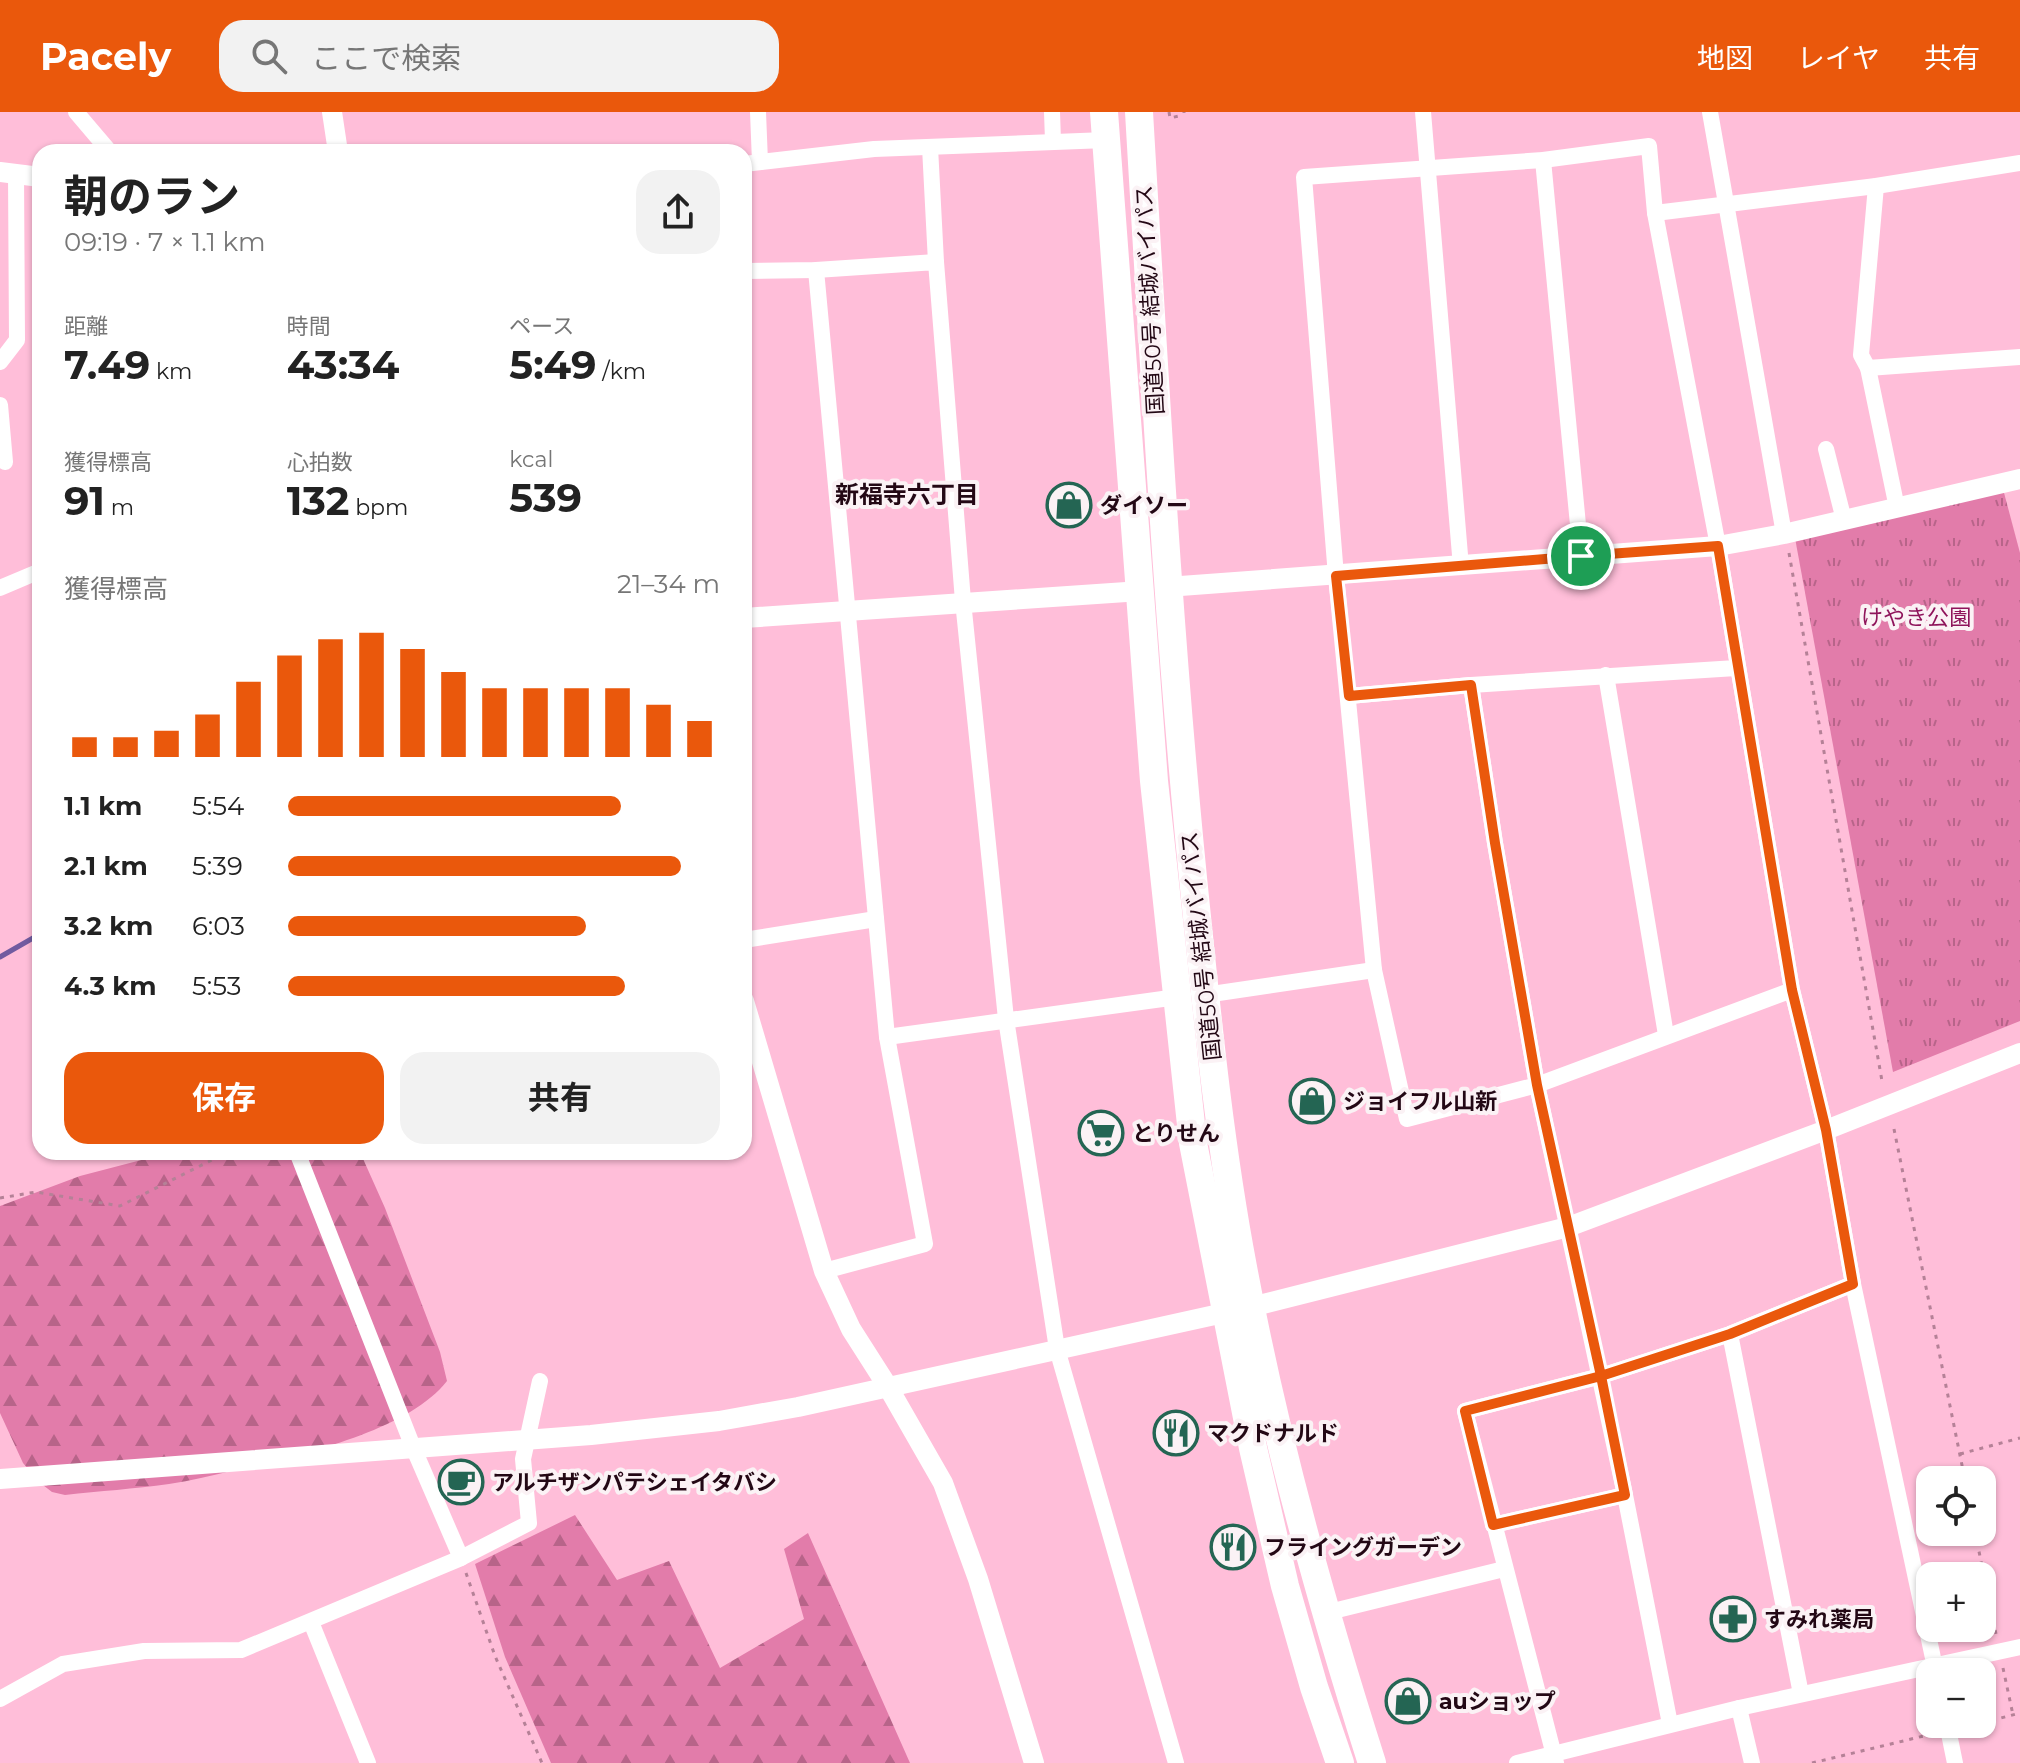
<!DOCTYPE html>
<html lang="ja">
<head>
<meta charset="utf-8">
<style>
	:root { --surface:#fff; --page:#f2f2f2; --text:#222; --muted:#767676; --accent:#ea580c }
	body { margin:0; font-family:Montserrat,"Noto Sans JP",sans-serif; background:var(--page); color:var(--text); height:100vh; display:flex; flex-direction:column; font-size:30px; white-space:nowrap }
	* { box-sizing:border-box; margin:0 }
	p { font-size:26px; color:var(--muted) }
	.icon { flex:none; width:44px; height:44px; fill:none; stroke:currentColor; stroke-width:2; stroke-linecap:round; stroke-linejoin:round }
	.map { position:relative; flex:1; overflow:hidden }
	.drawer { position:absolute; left:32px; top:32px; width:720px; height:1016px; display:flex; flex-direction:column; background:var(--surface); border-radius:24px; box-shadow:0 2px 6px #0004 }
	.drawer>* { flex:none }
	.controls { position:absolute; left:1916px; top:1354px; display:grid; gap:16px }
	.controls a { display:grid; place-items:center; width:80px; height:80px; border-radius:16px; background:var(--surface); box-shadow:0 2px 6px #0004; font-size:40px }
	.pin { position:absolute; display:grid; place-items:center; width:68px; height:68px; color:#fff; margin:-34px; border:4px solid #fff; border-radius:50%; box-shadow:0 2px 8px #0007 }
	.round { display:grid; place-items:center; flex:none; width:84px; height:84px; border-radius:24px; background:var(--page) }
	.overview { display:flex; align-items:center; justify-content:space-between; height:136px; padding:0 32px }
	h1 { font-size:44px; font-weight:700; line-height:60px }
	.metrics { display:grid; grid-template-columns:repeat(3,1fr); gap:12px; height:136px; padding:8px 32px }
	.metrics div { display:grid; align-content:center }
	.metrics b { font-size:40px; font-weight:700 }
	.metrics small { font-size:22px; font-weight:400 }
	.metrics p { font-size:22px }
	.chart { height:224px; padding:16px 32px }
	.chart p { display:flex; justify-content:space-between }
	.chart svg { width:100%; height:144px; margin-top:8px; stroke:var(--accent); stroke-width:6 }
	.action { display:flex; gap:16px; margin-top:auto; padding:16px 32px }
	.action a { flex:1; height:92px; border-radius:24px; background:var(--accent); color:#fff; font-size:32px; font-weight:700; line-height:92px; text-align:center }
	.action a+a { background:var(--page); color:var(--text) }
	ul { padding:0 32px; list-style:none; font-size:26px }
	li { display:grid; grid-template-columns:128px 96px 1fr; align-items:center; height:60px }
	li i { height:20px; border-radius:10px; background:var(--accent) }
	header { display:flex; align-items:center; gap:48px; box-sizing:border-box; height:112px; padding:0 40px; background:var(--accent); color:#fff }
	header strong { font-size:38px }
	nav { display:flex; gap:44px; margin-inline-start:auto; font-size:28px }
	.search { width:560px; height:72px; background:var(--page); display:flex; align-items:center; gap:20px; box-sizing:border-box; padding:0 28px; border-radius:24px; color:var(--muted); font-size:30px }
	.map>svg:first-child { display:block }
	.forest { fill:url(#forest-firs) }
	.park { fill:url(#park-tufts) }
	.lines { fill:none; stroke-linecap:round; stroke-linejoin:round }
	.stream { stroke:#715ba0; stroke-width:5 }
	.path { stroke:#b58197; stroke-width:3; stroke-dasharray:4 6; stroke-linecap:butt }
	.minor { stroke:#fff; stroke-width:16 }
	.tertiary { stroke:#fff; stroke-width:20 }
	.trunk { stroke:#fff; stroke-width:28 }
	.route-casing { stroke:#fff; stroke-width:16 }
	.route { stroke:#ea580c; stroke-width:10 }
	.labels { text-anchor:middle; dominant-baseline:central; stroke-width:8; stroke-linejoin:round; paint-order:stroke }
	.street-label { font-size:22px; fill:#230815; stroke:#fbf2f5 }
	.poi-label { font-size:22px; font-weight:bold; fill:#230815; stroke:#fbf2f5; text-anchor:start }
	.park-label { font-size:22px; fill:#8f145b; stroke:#fbf2f5 }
	.neighbourhood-label { font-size:24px; font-weight:bold; fill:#230815; stroke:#fbf2f5 }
</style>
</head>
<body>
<header>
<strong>Pacely</strong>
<div class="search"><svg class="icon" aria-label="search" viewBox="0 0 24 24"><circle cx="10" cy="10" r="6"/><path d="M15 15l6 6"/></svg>ここで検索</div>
<nav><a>地図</a><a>レイヤ</a><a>共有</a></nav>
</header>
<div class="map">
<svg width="2020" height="1651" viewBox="0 0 2020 1651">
	<defs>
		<pattern id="forest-firs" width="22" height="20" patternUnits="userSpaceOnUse" patternTransform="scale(2)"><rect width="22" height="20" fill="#e27caa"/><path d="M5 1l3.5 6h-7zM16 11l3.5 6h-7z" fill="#b76489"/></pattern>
		<pattern id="park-tufts" width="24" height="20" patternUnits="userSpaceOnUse" patternTransform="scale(2)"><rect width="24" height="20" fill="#e27caa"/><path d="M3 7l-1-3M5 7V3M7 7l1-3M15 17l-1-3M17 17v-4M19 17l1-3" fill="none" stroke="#b76489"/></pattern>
	</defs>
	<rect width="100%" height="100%" fill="#ffbed9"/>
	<g class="forest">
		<path d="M172,1040H360L385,1096L440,1240L447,1269C407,1320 297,1344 235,1358C213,1363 191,1369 169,1372C134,1377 100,1379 65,1383L52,1380L39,1370L23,1351L0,1301V1094L80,1064Z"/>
		<path d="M575,1403L617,1468L669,1449L720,1556L804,1507L784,1437L808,1421L910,1651H551L505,1545L475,1452Z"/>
	</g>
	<path class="park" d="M2003,377L2020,441V909L1893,960L1795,426Z"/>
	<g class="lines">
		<path class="stream" d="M0,845L40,822"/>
		<g class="path">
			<path d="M1169,0L1170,6L1179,4V0"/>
			<path d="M1184,0V1"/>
			<path d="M1789,441L1882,969"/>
			<path d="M1894,1017L1965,1368"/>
			<path d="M0,1086L36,1080L120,1094L228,1040"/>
			<path d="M1960,1342L2020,1326"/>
			<path d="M1975,1420L1996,1522"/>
			<path d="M466,1461L495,1544L542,1651"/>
			<path d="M2003,1556L2013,1603"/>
			<path d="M1982,1611L2020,1601"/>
			<path d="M1963,1616L1979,1612"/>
			<path d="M1812,1651L1932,1622"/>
		</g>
		<g class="minor">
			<path d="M76,0L110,40"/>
			<path d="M758,0L760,50"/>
			<path d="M1052,0L1053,29"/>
			<path d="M1423,0L1461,455"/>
			<path d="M1710,0L1784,422"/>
			<path d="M930,35L936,150"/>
			<path d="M1543,48L1581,444"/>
			<path d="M744,52L874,37L1106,28"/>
			<path d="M1876,74L1861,243L1868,256L1897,396"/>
			<path d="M1655,101L1876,74L2020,51"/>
			<path d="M816,158L887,925L925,1132L824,1159"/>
			<path d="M744,159L816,158L936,150L963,489L1006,907L1057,1237L1176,1651"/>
			<path d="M0,250L17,228L16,62"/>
			<path d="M1868,256L2020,245"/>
			<path d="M0,293L5,350"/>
			<path d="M1826,337L1844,408"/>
			<path d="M0,476L40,459"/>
			<path d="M1606,563L1666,923"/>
			<path d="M1471,573L1495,731L1537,973L1625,1383"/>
			<path d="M1349,584L1471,573L1736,556"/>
			<path d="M744,828L876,807"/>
			<path d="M1205,883L1374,858"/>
			<path d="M887,925L1177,885"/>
			<path d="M297,1040L413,1335L461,1446"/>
			<path d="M1853,1172L1936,1560"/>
			<path d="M1730,1222L1801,1582"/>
			<path d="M1493,1413L1625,1383L1670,1612"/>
			<path d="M1325,1501L1504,1457"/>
			<path d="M311,1510L368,1651"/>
			<path d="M0,1587L63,1552L144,1539L241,1538L461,1446L529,1411L523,1347L540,1269"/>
			<path d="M1739,1596L1752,1651"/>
			<path d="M1947,1612L1955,1651"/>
			<path d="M1517,1651L1739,1596L2020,1535"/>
			<path d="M1556,1651L1465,1299L1601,1264L1730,1222L1853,1172L1826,1018L1792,878L1718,434L1655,101L1649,34L1543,48L1304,65L1336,464L1374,858L1407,1007L1537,973L1792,878"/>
		</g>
		<g class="tertiary">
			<path d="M332,0L338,40"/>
			<path d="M0,60L40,65"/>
			<path d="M1167,475L1718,434L1784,422L2020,367"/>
			<path d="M744,506L1141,479"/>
			<path d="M744,889L824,1159L851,1217L888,1275L943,1371L978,1467L1034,1651"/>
			<path d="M0,1367L591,1323L719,1309L798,1295L1251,1195L1568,1115L1826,1018L2020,941"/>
		</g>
		<g class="trunk">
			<path d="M1104,0L1154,669L1193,1031L1253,1336L1285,1474L1314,1575L1340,1651"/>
			<path d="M1139,0C1155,269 1169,537 1197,805C1209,922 1221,1039 1243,1155C1274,1323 1320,1488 1372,1651"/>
		</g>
	</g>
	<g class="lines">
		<g class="route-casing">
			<path id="route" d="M1581,444L1718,434L1792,878L1826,1018L1853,1172L1730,1222L1601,1264L1625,1383L1493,1413L1465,1299L1601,1264L1537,973L1495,731L1471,573L1349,584L1336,464L1581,444"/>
		</g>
		<use href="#route" class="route"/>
	</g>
	<defs>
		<g id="shop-ring" transform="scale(2.3)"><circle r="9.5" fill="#fbf2f5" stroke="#246553" stroke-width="1.5"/><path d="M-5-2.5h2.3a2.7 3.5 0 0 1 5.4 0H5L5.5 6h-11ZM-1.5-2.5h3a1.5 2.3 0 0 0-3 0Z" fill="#246553"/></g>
		<g id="supermarket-ring" transform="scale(2.3)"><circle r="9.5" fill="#fbf2f5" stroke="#246553" stroke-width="1.5"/><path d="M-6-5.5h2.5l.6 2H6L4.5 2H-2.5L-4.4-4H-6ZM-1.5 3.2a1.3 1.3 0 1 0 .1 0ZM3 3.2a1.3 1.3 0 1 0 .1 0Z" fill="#246553"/></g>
		<g id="restaurant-ring" transform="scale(2.3)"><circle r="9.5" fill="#fbf2f5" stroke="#246553" stroke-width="1.5"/><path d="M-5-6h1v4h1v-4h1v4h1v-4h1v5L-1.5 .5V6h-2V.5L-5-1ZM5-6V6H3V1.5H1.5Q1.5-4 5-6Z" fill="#246553"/></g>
		<g id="cafe-ring" transform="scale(2.3)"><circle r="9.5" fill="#fbf2f5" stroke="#246553" stroke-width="1.5"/><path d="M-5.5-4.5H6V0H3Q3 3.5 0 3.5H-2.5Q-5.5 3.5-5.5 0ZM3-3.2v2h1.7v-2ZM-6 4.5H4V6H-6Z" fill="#246553"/></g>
		<g id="pharmacy-ring" transform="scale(2.3)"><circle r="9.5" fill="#fbf2f5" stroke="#246553" stroke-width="1.5"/><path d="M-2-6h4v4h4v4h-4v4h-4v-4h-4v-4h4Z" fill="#246553"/></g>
	</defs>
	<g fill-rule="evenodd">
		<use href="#shop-ring" x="1069" y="393"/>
		<use href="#shop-ring" x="1312" y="989"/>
		<use href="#supermarket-ring" x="1101" y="1021"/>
		<use href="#restaurant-ring" x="1176" y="1321"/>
		<use href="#cafe-ring" x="461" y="1370"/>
		<use href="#restaurant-ring" x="1233" y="1435"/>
		<use href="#pharmacy-ring" x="1733" y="1507"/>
		<use href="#shop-ring" x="1408" y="1589"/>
	</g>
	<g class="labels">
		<g class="street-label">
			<text transform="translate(1150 188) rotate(-93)">国道50号 結城バイパス</text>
			<text transform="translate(1201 834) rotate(-96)">国道50号 結城バイパス</text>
		</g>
		<g class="poi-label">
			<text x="1100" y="393">ダイソー</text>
			<text x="1343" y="989">ジョイフル山新</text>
			<text x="1132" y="1021">とりせん</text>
			<text x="1207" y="1321">マクドナルド</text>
			<text x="492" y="1370">アルチザンパテシェイタバシ</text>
			<text x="1264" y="1435">フライングガーデン</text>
			<text x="1764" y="1507">すみれ薬局</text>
			<text x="1439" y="1589">auショップ</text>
		</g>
		<g class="park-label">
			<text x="1916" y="505">けやき公園</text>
		</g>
		<g class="neighbourhood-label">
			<text x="907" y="382">新福寺六丁目</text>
		</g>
	</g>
</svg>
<div class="controls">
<a><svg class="icon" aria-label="locate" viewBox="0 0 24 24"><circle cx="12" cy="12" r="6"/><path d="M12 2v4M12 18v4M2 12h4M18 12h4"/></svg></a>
<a>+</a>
<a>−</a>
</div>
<div class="pin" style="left:1581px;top:444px;background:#1e9e55"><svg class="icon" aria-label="arrive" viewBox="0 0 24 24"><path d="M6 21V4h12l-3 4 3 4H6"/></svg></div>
<section class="drawer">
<div class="overview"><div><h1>朝のラン</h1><p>09:19 · 7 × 1.1 km</p></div><a class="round"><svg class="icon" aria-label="share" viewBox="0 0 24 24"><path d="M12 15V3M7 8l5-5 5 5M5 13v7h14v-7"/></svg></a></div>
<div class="metrics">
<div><p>距離</p><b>7.49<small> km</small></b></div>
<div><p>時間</p><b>43:34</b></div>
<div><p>ペース</p><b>5:49<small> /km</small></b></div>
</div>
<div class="metrics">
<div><p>獲得標高</p><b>91<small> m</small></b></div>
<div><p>心拍数</p><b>132<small> bpm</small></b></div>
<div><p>kcal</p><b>539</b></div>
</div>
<div class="chart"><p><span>獲得標高</span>21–34 m</p>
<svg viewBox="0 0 160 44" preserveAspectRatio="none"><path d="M5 44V38M15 44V38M25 44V36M35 44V31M45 44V21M55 44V13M65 44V8M75 44V6M85 44V11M95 44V18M105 44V23M115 44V23M125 44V23M135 44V23M145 44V28M155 44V33"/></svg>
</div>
<ul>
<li><b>1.1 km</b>5:54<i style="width:77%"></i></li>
<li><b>2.1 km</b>5:39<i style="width:91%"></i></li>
<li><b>3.2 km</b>6:03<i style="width:69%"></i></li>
<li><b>4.3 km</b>5:53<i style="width:78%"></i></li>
</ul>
<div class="action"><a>保存</a><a>共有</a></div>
</section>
</div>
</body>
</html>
